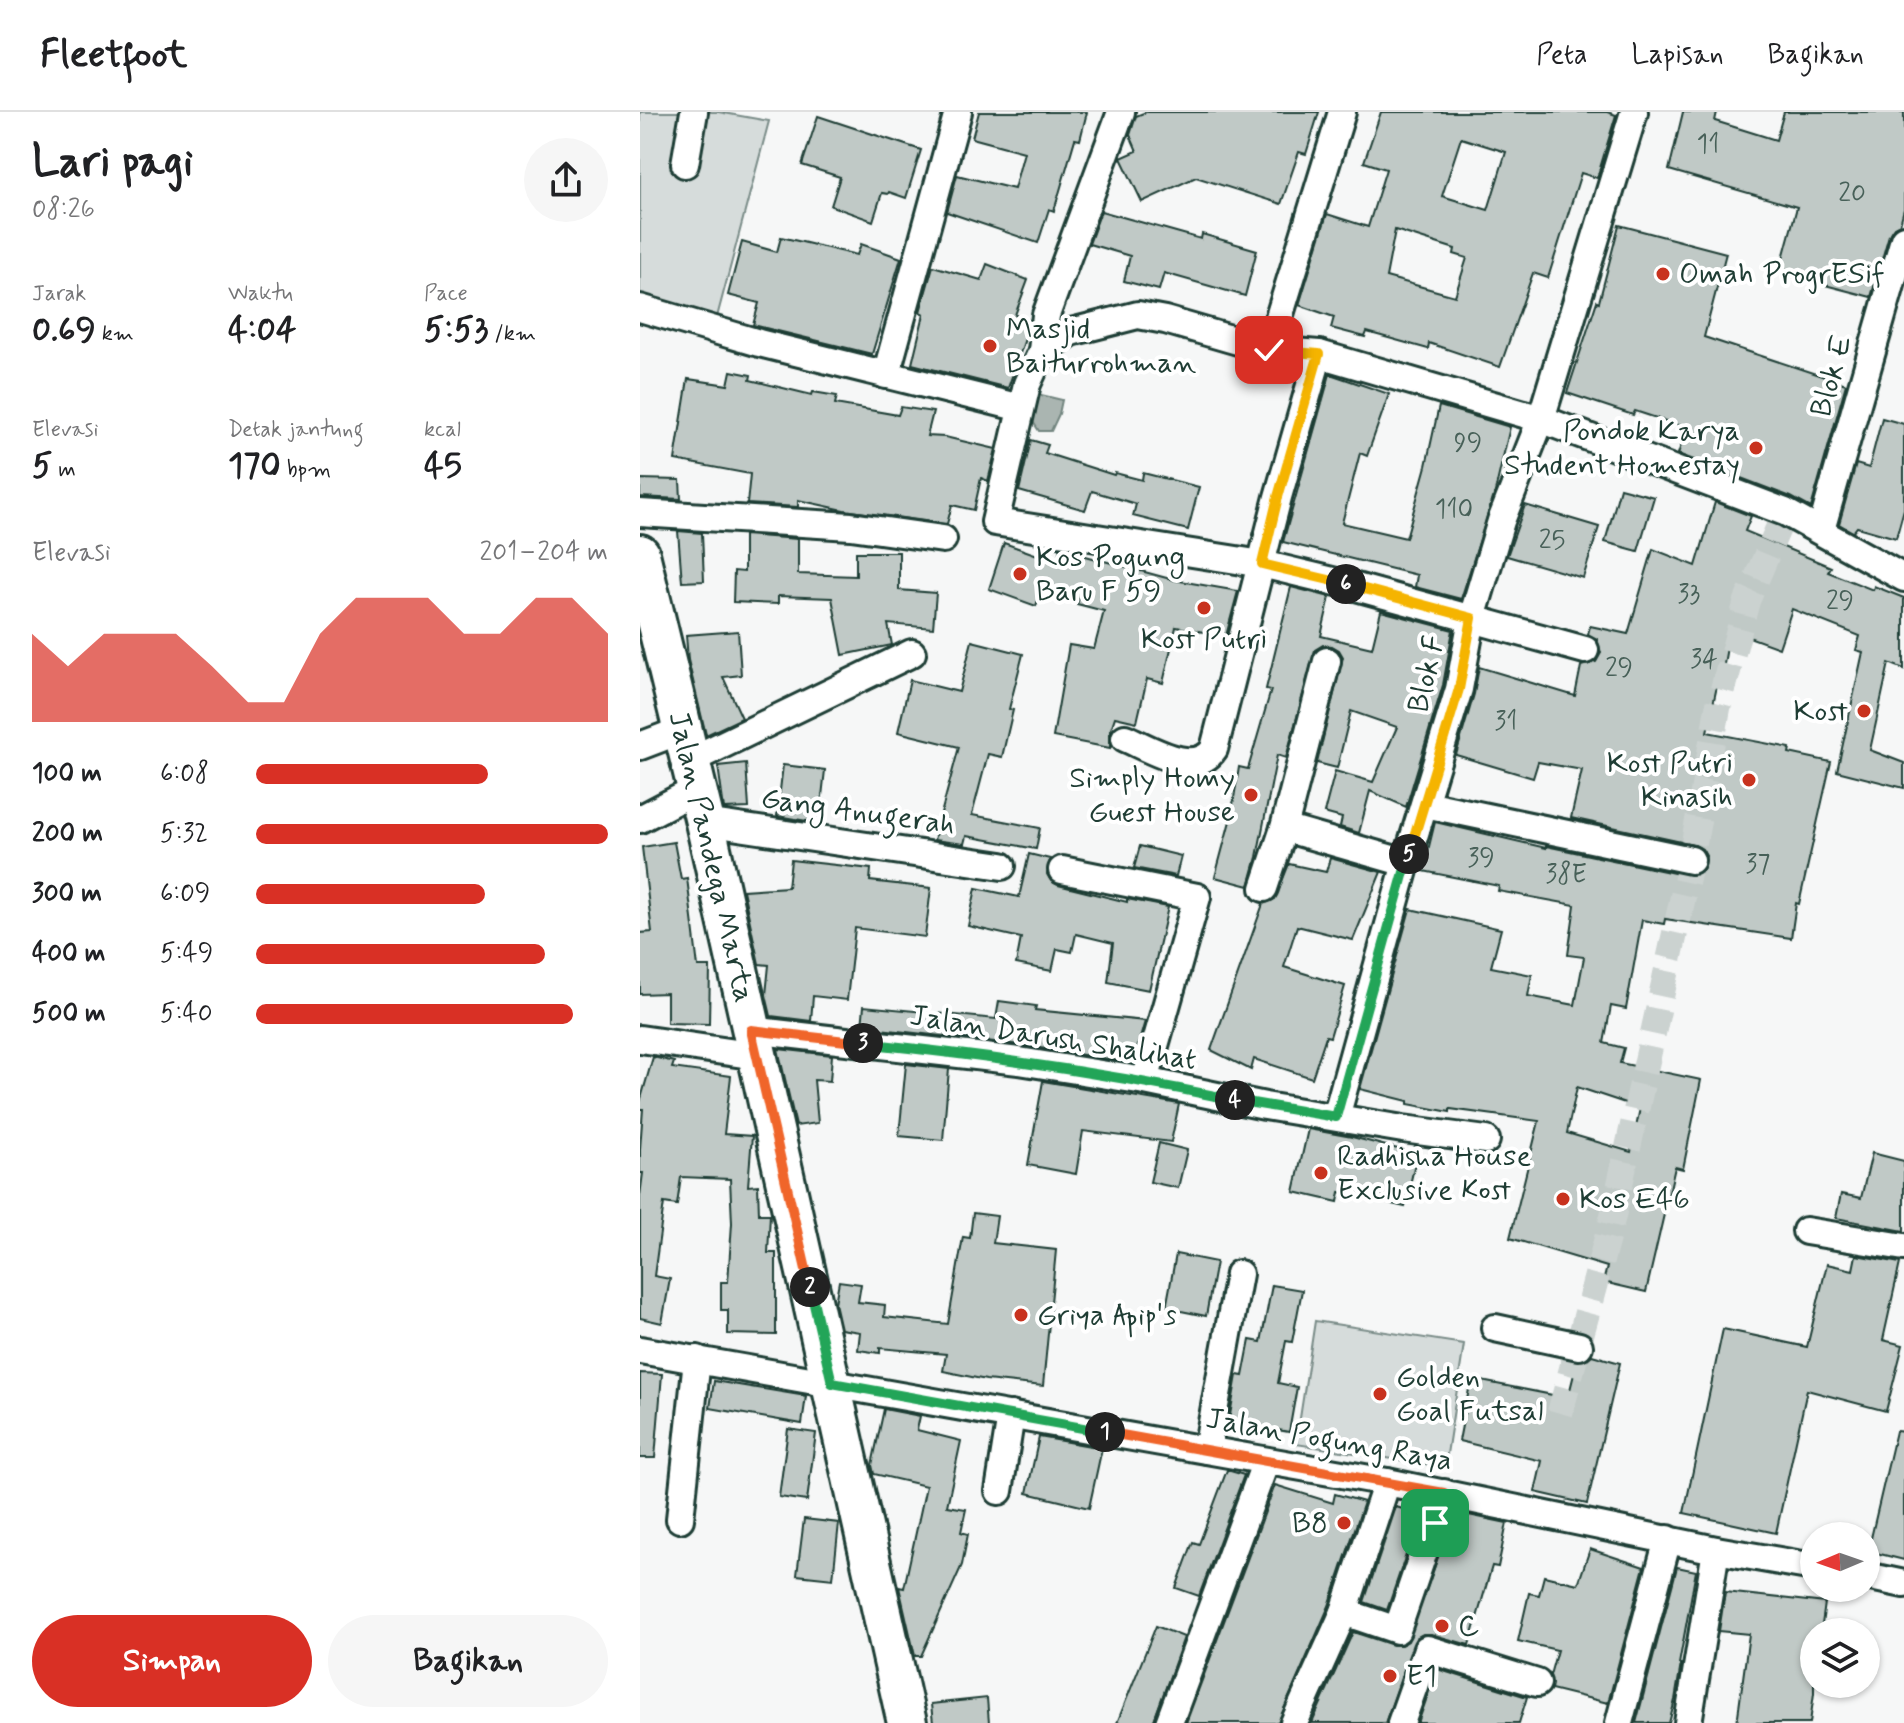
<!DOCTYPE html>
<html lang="id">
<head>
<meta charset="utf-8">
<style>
	:root { --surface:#fff; --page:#f6f6f6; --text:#202124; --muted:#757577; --line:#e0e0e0; --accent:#d93025 }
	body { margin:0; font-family:Mynerve,sans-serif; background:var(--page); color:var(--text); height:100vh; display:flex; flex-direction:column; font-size:30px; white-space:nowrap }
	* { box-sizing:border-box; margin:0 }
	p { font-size:26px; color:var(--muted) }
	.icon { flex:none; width:44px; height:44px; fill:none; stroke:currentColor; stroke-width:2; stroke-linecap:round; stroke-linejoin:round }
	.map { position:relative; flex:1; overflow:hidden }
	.sheet { display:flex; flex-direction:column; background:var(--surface); width:640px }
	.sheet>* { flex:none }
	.needle { width:52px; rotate:268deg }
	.controls { position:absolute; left:1160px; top:1410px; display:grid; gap:16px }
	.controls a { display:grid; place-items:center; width:80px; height:80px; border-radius:50%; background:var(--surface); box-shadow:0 2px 6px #0004; font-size:40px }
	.pin { position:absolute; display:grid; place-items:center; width:68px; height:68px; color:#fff; margin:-34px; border-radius:16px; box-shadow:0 4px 12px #0006 }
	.km { position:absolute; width:40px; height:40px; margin:-20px; border-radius:50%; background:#222; color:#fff; font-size:22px; line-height:40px; text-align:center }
	.round { display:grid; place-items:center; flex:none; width:84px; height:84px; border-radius:42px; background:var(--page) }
	.summary { display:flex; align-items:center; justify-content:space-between; height:136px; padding:0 32px }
	h1 { font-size:44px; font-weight:800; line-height:60px }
	.stats { display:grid; grid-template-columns:repeat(3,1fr); gap:12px; height:136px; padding:8px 32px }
	.stats div { display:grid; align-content:center }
	.stats b { font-size:34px; font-weight:800 }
	.stats small { font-size:22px; font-weight:400 }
	.stats p { font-size:22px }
	.chart { height:224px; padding:16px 32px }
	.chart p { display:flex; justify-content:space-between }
	.chart svg { width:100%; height:144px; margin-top:8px; fill:var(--accent); opacity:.7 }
	.button { display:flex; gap:16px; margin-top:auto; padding:16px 32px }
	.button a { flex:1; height:92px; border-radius:48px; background:var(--accent); color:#fff; font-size:32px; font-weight:800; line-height:92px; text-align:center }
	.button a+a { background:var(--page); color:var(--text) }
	ul { padding:0 32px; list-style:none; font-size:26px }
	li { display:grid; grid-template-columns:128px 96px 1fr; align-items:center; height:60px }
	li i { height:20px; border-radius:10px; background:var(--accent) }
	header { display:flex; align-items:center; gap:48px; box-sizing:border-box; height:112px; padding:0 40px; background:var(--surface); border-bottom:2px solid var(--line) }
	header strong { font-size:38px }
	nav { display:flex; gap:44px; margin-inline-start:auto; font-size:28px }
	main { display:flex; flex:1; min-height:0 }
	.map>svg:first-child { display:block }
	.green { fill:#d6dcdb; stroke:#7a8c88; stroke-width:2 }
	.water { fill:#aab5b1; stroke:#72857f; stroke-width:2 }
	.building { fill:#c0c9c6; stroke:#1f3d34; stroke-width:2; fill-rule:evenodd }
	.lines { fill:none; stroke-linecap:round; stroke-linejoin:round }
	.street-tunnel { stroke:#cbd2d0; stroke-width:26; stroke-dasharray:26 13; stroke-linecap:butt }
	.street-casing { stroke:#1f3d34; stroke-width:32 }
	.secondary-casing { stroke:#1f3d34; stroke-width:44 }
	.street { stroke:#fff; stroke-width:26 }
	.secondary { stroke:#fff; stroke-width:38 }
	.split-1-casing { stroke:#fff; stroke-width:16 }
	.split-2-casing { stroke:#fff; stroke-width:16 }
	.split-3-casing { stroke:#fff; stroke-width:16 }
	.split-4-casing { stroke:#fff; stroke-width:16 }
	.split-5-casing { stroke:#fff; stroke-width:16 }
	.split-6-casing { stroke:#fff; stroke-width:16 }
	.split-7-casing { stroke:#fff; stroke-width:16 }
	.split-1 { stroke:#f0652b; stroke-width:10 }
	.split-2 { stroke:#22a559; stroke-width:10 }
	.split-3 { stroke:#f0652b; stroke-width:10 }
	.split-4 { stroke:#22a559; stroke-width:10 }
	.split-5 { stroke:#22a559; stroke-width:10 }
	.split-6 { stroke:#f5b400; stroke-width:10 }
	.split-7 { stroke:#f5b400; stroke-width:10 }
	.poi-dot { fill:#c8321e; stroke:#fff; stroke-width:3 }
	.labels { text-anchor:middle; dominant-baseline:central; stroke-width:8; stroke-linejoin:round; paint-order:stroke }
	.number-label { font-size:26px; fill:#476058 }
	.poi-label { font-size:30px; fill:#1f3d34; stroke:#fff; text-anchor:start }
	.street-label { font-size:30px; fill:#1f3d34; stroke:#fff }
</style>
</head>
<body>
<header>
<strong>Fleetfoot</strong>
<nav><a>Peta</a><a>Lapisan</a><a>Bagikan</a></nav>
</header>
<main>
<section class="sheet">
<div class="summary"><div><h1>Lari pagi</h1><p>08:26</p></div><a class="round"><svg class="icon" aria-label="share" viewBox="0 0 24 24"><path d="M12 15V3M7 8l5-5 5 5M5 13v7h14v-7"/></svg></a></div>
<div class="stats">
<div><p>Jarak</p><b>0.69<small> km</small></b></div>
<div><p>Waktu</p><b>4:04</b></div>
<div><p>Pace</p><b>5:53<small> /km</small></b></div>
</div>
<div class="stats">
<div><p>Elevasi</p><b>5<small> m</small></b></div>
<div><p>Detak jantung</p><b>170<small> bpm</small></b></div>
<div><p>kcal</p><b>45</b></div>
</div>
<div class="chart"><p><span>Elevasi</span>201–204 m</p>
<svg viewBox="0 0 160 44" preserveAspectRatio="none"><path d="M0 44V17L10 27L20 17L30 17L40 17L50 27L60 38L70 38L80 17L90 6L100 6L110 6L120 17L130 17L140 6L150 6L160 17V44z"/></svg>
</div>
<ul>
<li><b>100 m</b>6:08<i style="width:66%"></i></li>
<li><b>200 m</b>5:32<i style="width:100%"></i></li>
<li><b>300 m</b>6:09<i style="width:65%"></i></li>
<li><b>400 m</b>5:49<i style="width:82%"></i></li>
<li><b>500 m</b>5:40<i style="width:90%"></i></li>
</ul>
<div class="button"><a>Simpan</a><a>Bagikan</a></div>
</section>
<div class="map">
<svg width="1264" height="1611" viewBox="0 0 1264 1611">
	<rect width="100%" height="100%" fill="#f6f7f7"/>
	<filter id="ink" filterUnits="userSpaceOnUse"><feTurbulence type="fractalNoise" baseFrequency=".0125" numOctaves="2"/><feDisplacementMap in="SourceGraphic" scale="16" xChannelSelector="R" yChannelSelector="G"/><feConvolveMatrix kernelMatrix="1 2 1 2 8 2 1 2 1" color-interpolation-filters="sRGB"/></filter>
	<g filter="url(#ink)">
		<g class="green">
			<path d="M0,0H78L129,9L77,205L0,186Z"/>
			<path d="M675,1209L824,1232L805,1355L656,1332Z"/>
		</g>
		<path class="water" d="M393,281L422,288L419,302L411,319H399L386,299Z"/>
		<g class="building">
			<path d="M339,0H447L440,28L435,27L414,99L409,97L398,131L307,100L317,63L374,77L384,40L332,26Z"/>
			<path d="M506,0H679L666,42L659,40L641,92L556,65L502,90L481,46L497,39L490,23L496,4Z"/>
			<path d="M741,0H967L976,3L957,66L941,61L908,166L893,161L860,255L789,231L788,237L727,220L725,225L691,216L694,205L659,193L687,102L728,115L746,57L724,50ZM821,26L866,40L848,98L802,84ZM755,118L815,137L814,142L827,146L815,184L746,165Z"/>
			<path d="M1043,0H1077L1075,9L1136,28L1144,0H1264V97L1260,112L1254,115L1249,123L1231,185L1139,161L1157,95L1029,58Z"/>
			<path d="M178,4L281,38L266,86L249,80L248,82L242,81L233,109L191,94L200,65L162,53Z"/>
			<path d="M461,99L561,127L562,122L617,138L605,184L524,161L519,178L484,169L490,144L449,132Z"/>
			<path d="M979,113L1086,141L1064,225L1206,272L1171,396L1151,385L1038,342L1047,316L995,299L993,303L927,281L957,189L959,190Z"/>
			<path d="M141,125L217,143L221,132L261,146L232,242L113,213L119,191L88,183L102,130L137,140Z"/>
			<path d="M347,152L388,168L375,203L389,208V215L368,276L272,252L284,202L280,200L293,154L341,168Z"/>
			<path d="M91,259L111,263L110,268L172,283L173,280L197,284L195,292L258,303L261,295L293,300L287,324L305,325L356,337L348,369L341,366L334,398L312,393L307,412L204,398L158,388V395L107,392L110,362L35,348L48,267L88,273Z"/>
			<path d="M690,262L749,282L727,344L720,341L702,411L766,426L786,354L799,294L870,315L855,380L821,487L775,475L777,463L643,430Z"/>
			<path d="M1242,306L1264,312V397L1256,426L1217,415L1213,420L1199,412L1216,352L1229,356Z"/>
			<path d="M391,328L408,333L405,341L474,363L475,361L502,368L503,361L559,375L548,418L493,404L496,392L452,379L445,398L379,379Z"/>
			<path d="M0,367L40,368L41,387L0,385Z"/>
			<path d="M980,376L1014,385L998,439L965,430Z"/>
			<path d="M1075,390L1111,404L1105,419L1191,455L1188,460L1233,478L1234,474L1264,486V557L1249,551L1230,638L1264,651V676L1197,659L1223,540L1216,538L1220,524L1152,497L1139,536L1090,518L1080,575L1077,574L1067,620L1150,636L1149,641L1191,650L1159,792L1156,791L1151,826L1025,807L1024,812L1002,808L986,897L971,894L964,931L984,936L980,951L1061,968L1043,1057L1035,1055L1006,1180L963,1170L967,1155L870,1126L899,1009L810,997V1000L768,992V989L720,977L770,797L861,817L851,855L892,863L888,884L935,893L944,845L928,843L935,793L858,779L859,774L783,759L795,710L906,736V734L1048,764L1057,763L1063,758L1066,744L1062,737L1055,733L931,706L942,658L898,650L893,666L816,643L834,582L839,555L935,584L941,554L956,550L961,541L957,527L948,522L950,514L988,522L1013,437L1056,454ZM937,975L1000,996L991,1040L927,1021Z"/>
			<path d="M885,393L959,415L943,466L867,444Z"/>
			<path d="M38,419L62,421L64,469L42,470Z"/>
			<path d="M104,423L158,427V462L216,464V440H259V478L296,481L293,516L248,512L252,533L203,543L192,486L138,484V492L93,490L94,459L104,460Z"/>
			<path d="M364,431L417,450L420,437L534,468L598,479L586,524L536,515L523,571L507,567L497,610L475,605L470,620V636L413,625L429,533L454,537L464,499L437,492L439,486L402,476L396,494L349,477Z"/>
			<path d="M651,475L690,485L681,524L732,536L741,499L813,518L803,573L766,695L730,679L719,721L700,715L702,706L684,701L695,659L733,670L757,615L711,599L697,656L677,651L703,545L699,538L692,534L683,533L675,538L646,646L637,643L617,745L609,774L575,765L591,705L599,655L608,657L631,578L626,577Z"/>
			<path d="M98,519L101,563L83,565L102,606L66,623L48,548L46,523Z"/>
			<path d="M332,529L383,542L369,597L373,598L362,645L348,642L332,703L400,716L396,737L326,724L324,732L294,728L319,635L258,620L270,568L319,580Z"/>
			<path d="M106,651L109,696L84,697L78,654Z"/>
			<path d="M143,653L185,658L179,711L137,704Z"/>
			<path d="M34,730L41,767L47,766L58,855H70L69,912L27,911V881L0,882V821L12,820L2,735Z"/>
			<path d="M500,734L541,744L536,764L494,756Z"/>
			<path d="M389,742L410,747L407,762L411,769L418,773L487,790V787L528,795L509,878L468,870L473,831L436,822L432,840L417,837L412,859L376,852L381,826L328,814L336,776L379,785Z"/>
			<path d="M690,746L741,760L713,828L657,814L644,855L705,874L690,925L686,924L672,966L614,947L611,958L571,938L623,792L635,787L649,752L686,760Z"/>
			<path d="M151,748L231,757L230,769L291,776L285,825L215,816L207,888L173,884L171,909L131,904L126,883L129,853L119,852L103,778L148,775Z"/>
			<path d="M359,889L396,894L395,898L505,909L493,951L381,933L222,915L224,894L356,907Z"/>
			<path d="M138,937L192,943L190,969L174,968L178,1011L156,1014Z"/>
			<path d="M13,945L34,950L32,956L91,964L84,1022L112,1024L108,1074L118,1073L119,1102H130L128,1141H136V1223L88,1222V1198H81V1170H88L92,1111L90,1067L41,1065L37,1093L24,1091L14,1164L30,1167L22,1211L0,1206V1084L3,1061H0V1037L3,997H0V990Z"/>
			<path d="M266,952L309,957L303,1028L259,1024Z"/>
			<path d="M403,969L539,992L531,1030L443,1019L436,1062L388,1053Z"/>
			<path d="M668,1017L712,1025L777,1042L765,1095L700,1080L698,1090L654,1080Z"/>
			<path d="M519,1031L547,1038L538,1076L510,1070Z"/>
			<path d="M1232,1041L1264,1049V1119L1196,1106L1201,1082L1221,1086Z"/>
			<path d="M333,1101L357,1104L353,1131L416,1138L403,1274L346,1268L303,1259L306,1242L240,1236V1241L218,1238L220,1220L201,1217L195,1191L199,1169L221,1172L218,1190L245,1193L244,1205L308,1212L323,1125L330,1126Z"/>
			<path d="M536,1142L576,1150L566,1204L526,1196Z"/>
			<path d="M1216,1143L1260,1151L1243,1228L1263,1233L1246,1299L1167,1278L1136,1421L1044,1401L1083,1217L1167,1235L1187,1152L1213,1158Z"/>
			<path d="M632,1173L662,1178L652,1230L646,1229L638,1271L657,1275L649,1320L589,1309L597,1263L603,1264L610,1228L621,1230Z"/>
			<path d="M952,1243L980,1251L947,1392L895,1380L902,1349L819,1329L831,1267L928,1286L937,1250L945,1249Z"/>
			<path d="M0,1261L22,1262L15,1346H0Z"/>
			<path d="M74,1269L166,1284L162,1312L70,1296Z"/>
			<path d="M244,1297L280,1304L277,1318L321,1329L307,1394L326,1397L321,1420L328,1422L322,1453L281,1544H275L259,1475L264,1476L286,1374L234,1362L232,1353Z"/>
			<path d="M148,1317L176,1321L167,1389L139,1385Z"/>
			<path d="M1256,1319L1264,1320V1448L1228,1439Z"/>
			<path d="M399,1325L462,1336L449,1396L387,1381Z"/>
			<path d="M587,1358L604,1363L559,1484L536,1476L553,1430L559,1432Z"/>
			<path d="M635,1373L693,1391L695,1382L724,1390L689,1494L638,1611H546Z"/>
			<path d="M756,1395L780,1402L747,1498L724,1490Z"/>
			<path d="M814,1400L867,1411L858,1455L852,1454L829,1533L791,1522H783L776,1526L745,1611H672L713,1520L753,1533H761L768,1529Z"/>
			<path d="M164,1407L199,1411L193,1467L157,1463Z"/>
			<path d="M950,1437L1004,1455L968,1591L911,1577L910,1563L917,1538L878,1529L889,1481L899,1483L904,1464L938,1472Z"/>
			<path d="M1037,1455L1056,1459L1039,1552H1041L1035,1588L1029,1611H996Z"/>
			<path d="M1085,1480L1185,1491L1181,1520H1174V1581L1170,1611H1097L1109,1522L1079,1519Z"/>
			<path d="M516,1514L544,1525L513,1611H477Z"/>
			<path d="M797,1557L887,1585L879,1611H778Z"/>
			<path d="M347,1586L349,1611H293L291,1592Z"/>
		</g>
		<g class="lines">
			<path class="street-tunnel" d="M920,1301L973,1104L1051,748L1078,596L1107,489L1145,400"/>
			<g class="street-casing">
				<g id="street">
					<path d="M45,52L54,0"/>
					<path d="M0,196L119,231L381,296"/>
					<path d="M629,238L702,0"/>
					<path d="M402,239L406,203L481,0"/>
					<path d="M246,263L318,0"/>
					<path d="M0,401L211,414L303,427"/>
					<path d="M1181,418L1264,127"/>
					<path d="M945,538L705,472L622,452L355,410L387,272L402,239L431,220L498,203L525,208L629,238L679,242L901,307L1145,400L1264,466"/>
					<path d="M485,626C509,636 555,666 574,637L638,385L679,242"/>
					<path d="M0,634L42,618"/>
					<path d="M49,649L272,541"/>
					<path d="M785,692L1051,748"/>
					<path d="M0,707L57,677"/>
					<path d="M65,710L362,754"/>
					<path d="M644,716L766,751"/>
					<path d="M422,758L557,785L505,969"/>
					<path d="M624,776L644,716L687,549"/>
					<path d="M111,918L379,949L505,969L625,994L763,1017L846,1028"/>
					<path d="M0,927L117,944"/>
					<path d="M696,1005L766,751L819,577L832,506L861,409L901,307L994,0"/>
					<path d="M1166,1119L1264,1135"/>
					<path d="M855,1216L939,1234"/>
					<path d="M0,1238L747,1370L1076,1438L1174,1455"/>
					<path d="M567,1338L599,1162"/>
					<path d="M359,1379L371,1303"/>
					<path d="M40,1407L57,1247"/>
					<path d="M1226,1464L1264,1472"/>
					<path d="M704,1500L757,1518L804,1381"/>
					<path d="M529,1611L626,1349"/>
					<path d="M654,1611L704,1500L747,1370"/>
					<path d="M761,1611L787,1537L897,1571"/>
					<path d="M979,1611L1028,1427"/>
					<path d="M1048,1611L1076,1438"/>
				</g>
			</g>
			<g class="secondary-casing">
				<path id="secondary" d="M0,442L65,710L267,1611"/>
			</g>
			<use href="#street" class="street"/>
			<use href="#secondary" class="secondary"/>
		</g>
	</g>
	<g class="lines" filter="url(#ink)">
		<g class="split-1-casing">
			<path id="split-1" d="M465,1320L804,1381L795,1411"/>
		</g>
		<g class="split-2-casing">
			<path id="split-2" d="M170,1175L192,1271L465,1320"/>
		</g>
		<g class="split-3-casing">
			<path id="split-3" d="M170,1175L111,918L223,931"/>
		</g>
		<g class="split-4-casing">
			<path id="split-4" d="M223,931C348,944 472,962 595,988"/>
		</g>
		<g class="split-5-casing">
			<path id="split-5" d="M595,988L696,1005L769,742"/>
		</g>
		<g class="split-6-casing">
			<path id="split-6" d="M706,472L832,506L819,577L769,742"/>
		</g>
		<g class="split-7-casing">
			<path id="split-7" d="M629,238L679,242L638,385L622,452L706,472"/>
		</g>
		<use href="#split-1" class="split-1"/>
		<use href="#split-2" class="split-2"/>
		<use href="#split-3" class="split-3"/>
		<use href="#split-4" class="split-4"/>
		<use href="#split-5" class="split-5"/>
		<use href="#split-6" class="split-6"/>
		<use href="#split-7" class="split-7"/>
	</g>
	<g class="poi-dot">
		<circle cx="1023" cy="162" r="8"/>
		<circle cx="350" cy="234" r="8"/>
		<circle cx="1116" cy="336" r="8"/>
		<circle cx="380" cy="462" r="8"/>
		<circle cx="564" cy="496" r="8"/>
		<circle cx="1224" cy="599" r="8"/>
		<circle cx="1109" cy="668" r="8"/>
		<circle cx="611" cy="683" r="8"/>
		<circle cx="681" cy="1061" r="8"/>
		<circle cx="923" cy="1087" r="8"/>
		<circle cx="381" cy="1203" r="8"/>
		<circle cx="740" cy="1282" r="8"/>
		<circle cx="704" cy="1411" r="8"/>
		<circle cx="802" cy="1514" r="8"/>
		<circle cx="750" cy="1564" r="8"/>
	</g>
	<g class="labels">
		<g class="number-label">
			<text x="1068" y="33">11</text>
			<text x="1212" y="82">20</text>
			<text x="828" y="332">99</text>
			<text x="814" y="398">110</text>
			<text x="912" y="429">25</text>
			<text x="1049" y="483">33</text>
			<text x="1200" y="490">29</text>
			<text x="1064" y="548">34</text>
			<text x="979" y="557">29</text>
			<text x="866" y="610">31</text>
			<text x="841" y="747">39</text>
			<text x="1118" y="753">37</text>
			<text x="926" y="763">38E</text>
		</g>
		<g class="poi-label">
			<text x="1039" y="162">Omah ProgrESif</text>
			<text x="366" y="217">Masjid<tspan x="366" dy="34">Baiturrohman</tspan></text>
			<text x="1100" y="319" text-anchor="end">Pondok Karya<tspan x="1100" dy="34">Student Homestay</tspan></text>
			<text x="396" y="445">Kos Pogung<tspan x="396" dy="34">Baru F 59</tspan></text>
			<text x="564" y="527" text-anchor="middle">Kost Putri</text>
			<text x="1208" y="599" text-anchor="end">Kost</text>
			<text x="1093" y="651" text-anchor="end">Kost Putri<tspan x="1093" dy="34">Kinasih</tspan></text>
			<text x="595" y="666" text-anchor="end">Simply Homy<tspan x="595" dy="34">Guest House</tspan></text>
			<text x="697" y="1044">Radhisha House<tspan x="697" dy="34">Exclusive Kost</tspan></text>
			<text x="939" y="1087">Kos E46</text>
			<text x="397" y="1203">Griya Apip's</text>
			<text x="756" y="1265">Golden<tspan x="756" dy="34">Goal Futsal</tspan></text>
			<text x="688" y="1411" text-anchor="end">B8</text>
			<text x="818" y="1514">C</text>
			<text x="766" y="1564">E1</text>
		</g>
		<g class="street-label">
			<text transform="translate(1192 264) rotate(-74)">Blok E</text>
			<text transform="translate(787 562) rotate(-77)">Blok F</text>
			<text transform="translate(218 700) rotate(8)">Gang Anugerah</text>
			<text transform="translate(71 745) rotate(77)">Jalan Pandega Marta</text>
			<text transform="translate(413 926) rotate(9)">Jalan Darush Shalihat</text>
			<text transform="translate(689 1328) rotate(10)">Jalan Pogung Raya</text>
		</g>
	</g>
</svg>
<div class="controls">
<a><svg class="needle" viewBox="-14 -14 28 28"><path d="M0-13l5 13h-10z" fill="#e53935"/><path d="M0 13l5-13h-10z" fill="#757577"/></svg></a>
<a><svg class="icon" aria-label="layers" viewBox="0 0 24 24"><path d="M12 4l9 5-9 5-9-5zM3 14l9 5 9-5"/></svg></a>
</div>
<div class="pin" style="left:795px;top:1411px;background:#1e9e55"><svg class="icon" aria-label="arrive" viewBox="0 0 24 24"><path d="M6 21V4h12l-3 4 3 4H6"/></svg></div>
<div class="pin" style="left:629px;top:238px;background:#d93025"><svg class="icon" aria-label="check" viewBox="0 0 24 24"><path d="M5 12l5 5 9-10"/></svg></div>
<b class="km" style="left:465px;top:1320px">1</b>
<b class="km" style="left:170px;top:1175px">2</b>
<b class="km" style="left:223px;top:931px">3</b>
<b class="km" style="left:595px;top:988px">4</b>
<b class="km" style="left:769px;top:742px">5</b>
<b class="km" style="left:706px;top:472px">6</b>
</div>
</main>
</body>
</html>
